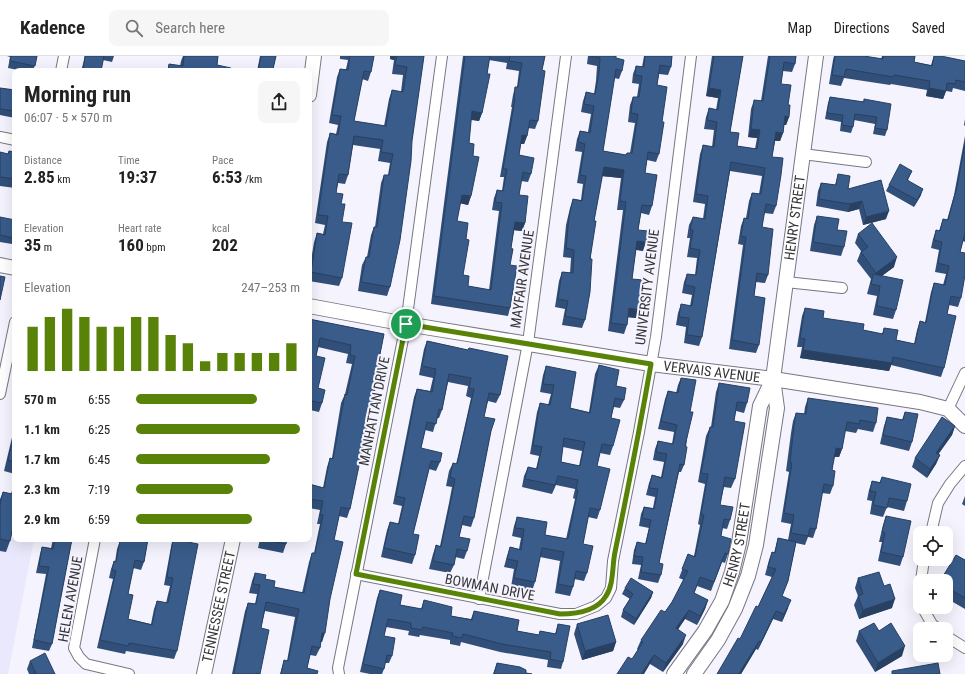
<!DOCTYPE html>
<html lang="en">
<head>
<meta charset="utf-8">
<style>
	:root { --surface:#fff; --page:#f6f6f6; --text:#222; --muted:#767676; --line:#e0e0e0; --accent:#598308 }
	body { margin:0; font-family:"Roboto Condensed",sans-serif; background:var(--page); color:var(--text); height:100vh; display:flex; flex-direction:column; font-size:15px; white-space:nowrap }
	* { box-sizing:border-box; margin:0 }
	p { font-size:13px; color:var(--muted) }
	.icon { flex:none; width:22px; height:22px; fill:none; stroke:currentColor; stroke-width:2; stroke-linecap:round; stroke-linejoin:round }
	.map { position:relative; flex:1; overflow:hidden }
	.panel { position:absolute; left:12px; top:12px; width:300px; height:474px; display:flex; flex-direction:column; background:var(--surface); border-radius:8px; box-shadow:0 4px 16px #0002 }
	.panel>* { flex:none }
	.fabs { position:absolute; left:913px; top:470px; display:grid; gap:8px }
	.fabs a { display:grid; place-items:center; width:40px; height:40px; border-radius:8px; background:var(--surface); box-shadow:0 4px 16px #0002; font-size:20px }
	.pin { position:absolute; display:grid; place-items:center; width:34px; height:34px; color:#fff; margin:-17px; border:2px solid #fff; border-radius:50%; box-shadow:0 1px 4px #0007 }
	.round { display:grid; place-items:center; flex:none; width:42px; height:42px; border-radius:8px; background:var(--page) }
	.overview { display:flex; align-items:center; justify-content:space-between; height:68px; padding:0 12px }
	h1 { font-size:22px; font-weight:700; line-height:30px }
	.figures { display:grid; grid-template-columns:repeat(3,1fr); gap:6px; height:68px; padding:4px 12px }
	.figures div { display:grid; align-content:center }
	.figures b { font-size:17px; font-weight:700 }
	.figures small { font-size:11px; font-weight:400 }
	.figures p { font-size:11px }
	.chart { height:112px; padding:8px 12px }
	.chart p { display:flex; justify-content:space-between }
	.chart svg { width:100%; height:72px; margin-top:4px; stroke:var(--accent); stroke-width:6 }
	ul { padding:0 12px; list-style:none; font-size:13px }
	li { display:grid; grid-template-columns:64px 48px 1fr; align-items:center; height:30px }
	li i { height:10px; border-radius:5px; background:var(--accent) }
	header { display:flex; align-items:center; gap:24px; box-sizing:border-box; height:56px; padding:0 20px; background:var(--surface); border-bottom:1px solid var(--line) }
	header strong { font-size:19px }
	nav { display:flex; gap:22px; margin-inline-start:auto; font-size:14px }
	.search { width:280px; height:36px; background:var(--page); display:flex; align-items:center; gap:10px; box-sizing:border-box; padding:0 14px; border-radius:8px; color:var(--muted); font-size:15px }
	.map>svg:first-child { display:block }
	.built { fill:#e9e8fc }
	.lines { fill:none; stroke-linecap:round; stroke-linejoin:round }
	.street-casing { stroke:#777782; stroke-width:12 }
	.secondary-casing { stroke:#777782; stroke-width:16 }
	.street { stroke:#fff; stroke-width:10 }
	.secondary { stroke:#fff; stroke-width:14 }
	.wall { fill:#314f78; fill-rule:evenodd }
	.shaded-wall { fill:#284061 }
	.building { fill:#395c8b; stroke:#284061; fill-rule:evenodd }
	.route-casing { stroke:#fff; stroke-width:8 }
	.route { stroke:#598308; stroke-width:5 }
	.labels { text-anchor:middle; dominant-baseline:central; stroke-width:4; stroke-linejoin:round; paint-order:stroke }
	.street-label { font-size:14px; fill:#353439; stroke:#f5f4fe }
</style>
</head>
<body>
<header>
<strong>Kadence</strong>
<div class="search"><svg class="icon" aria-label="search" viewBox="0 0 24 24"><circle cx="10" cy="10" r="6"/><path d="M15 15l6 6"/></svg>Search here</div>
<nav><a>Map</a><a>Directions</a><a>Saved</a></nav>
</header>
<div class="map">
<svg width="965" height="618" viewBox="0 0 965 618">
	<rect width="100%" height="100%" fill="#f5f4fe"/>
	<path class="built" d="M0,472L15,475V483H34L8,618H0Z"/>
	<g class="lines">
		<g class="street-casing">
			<g id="street">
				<path d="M61,15L64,0"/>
				<path d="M0,81L15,84"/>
				<path d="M803,98L866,106"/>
				<path d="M786,226L842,232"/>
				<path d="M0,338L15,266"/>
				<path d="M948,353L965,317"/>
				<path d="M931,477L938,447L950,428L965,410"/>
				<path d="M95,483L74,592L79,601L86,608L129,618"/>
				<path d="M356,518L560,558H576L596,550L606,542L611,532L613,505L639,376L656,281L691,0"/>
				<path d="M921,525L924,503"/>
				<path d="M920,532V538"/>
				<path d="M479,543L528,287L566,0"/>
				<path d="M922,551L932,568L938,573"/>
				<path d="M946,580L965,592"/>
				<path d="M339,618L338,612L406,268L442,0"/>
			</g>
		</g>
		<g class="secondary-casing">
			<g id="secondary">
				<path d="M309,39L314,0"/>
				<path d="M0,209L15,212"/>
				<path id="s1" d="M309,250L406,268L651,308L773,323L920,346L948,353L965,370"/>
				<path id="s2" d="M204,618L233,483"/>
				<path id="s3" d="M674,618L705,575L722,545L732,516L739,487L760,350L773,323"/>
				<path id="s4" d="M694,618L718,584L735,553L748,520L756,489L777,352L773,323L816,0"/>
			</g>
		</g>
		<use href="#street" class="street"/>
		<use href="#secondary" class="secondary"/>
	</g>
	<g class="wall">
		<path d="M7,0H37L33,15H23L8,12L10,1Z"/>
		<path d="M85,0H114L112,6L103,4L101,15H81L83,8Z"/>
		<path d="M183,0H218L217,9L230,15H167L169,8L180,10L181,5Z"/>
		<path d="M260,0H276L273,13L279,15H257Z"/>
		<path d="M340,0H374L371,16L368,25L362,23L354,65L384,70L389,43L392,34L401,36L403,19L392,18L394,4L390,3V0H424L390,231L387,240L358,235L362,209L366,201H367L371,179L374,171H375L381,127L384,119H388L390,107L378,105L380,93L353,89L348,119L345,128L338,127L336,137L341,148L342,166V222L339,230L309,225V217L314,186L317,177L323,178L325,169L315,167L327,86L330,77L336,78L338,69L329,67L337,21L340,13H346L348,4L340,3Z"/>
		<path d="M463,0H545L542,14L538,65L535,73L528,72L527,80L524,88H521L519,99L531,118L528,126L521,125L519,139L525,167L522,175L514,174L511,192L510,209V252L508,260L431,248ZM489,4L507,7L506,13L519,15L517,31H515L513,39L511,51H512L500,121H504L502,135L497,134L494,142L492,154L499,155L489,234L468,230L463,219L466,183L457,165L460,147L468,149L471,140L473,100L469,87L471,64L479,65L482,57Z"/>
		<path d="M588,0H616V2L622,15L619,23L614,22L603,95L626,99L627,97H630L635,67L628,66L630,49L633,41H637L639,28L632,27L633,18L636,10L642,11L644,0H672L671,11L668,19L659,18L657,29L662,66L659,98L656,106L647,104L645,117L652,150L649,159L641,157L638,174L643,195L636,194L632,223L636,262L628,261L627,269L624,278L608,275L623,154H617L621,122L602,120L594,165L585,264L582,272L562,269L565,253L555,251L559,225L562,216L570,217L571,202L563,201L566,169L570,152L573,143L581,144L583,128L577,127L582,96L575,95L577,83L580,75L588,76L591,58L581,56L583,45L586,36L594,38L596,25L597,10L587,8Z"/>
		<path d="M712,0H743L730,76L737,90L755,93L757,82L748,81L751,53L754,44L761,45L768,0H796L795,8L792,16L783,15L781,28L788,49L789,61L786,69H784L783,77L780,85H775L772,101L776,150L773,158L764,157L762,171L768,219L765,227L756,226L754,240L759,289L756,297L729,293L743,189L738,188L741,170L744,162H746L749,145L752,137L759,138L762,120L730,115L702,281L699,290L684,287L686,271L676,269L678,257L681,248L690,250L692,239L682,237L684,226L687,218L695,219L697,202L687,201L690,182H687L689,169L693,161L703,163L705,148L693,146L696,125L700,98L703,89L712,91L714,74L704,73L706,61L709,52L716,54L718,42L706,40Z"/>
		<path d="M834,0H864L881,3L882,0H915L914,6L931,9L934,0L965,5V35L953,32L952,36L946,35L943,43L926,40L927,34L891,28L890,29L844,22L841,30L829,28L833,4Z"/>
		<path d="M15,31V62L0,59V32L14,34Z"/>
		<path d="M830,41L863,46L864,43L887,74L885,80L873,78L875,68L854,64L853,71L851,77L840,75L841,66L825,63L828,47Z"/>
		<path d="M965,63V70L964,69Z"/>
		<path d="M965,80V186L963,185L960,196L961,242L958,251L949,249L947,258L944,312L941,321L891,309L889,315L800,302L802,291H797L802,260L805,252L823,262L863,274L882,278L884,272L896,284L914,288L917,274L920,265L925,266L931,236L934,227L943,229L946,218L935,216L939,194L931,192L933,183L936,174L939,175L943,163L947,164L954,139Z"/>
		<path d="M9,95L15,96V132L0,130V96L8,98Z"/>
		<path d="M912,115L908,124L921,139L914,151L886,135L889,129Z"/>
		<path d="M838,118L848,133L886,163L863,169L859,153L848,156L816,150L818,135L821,127L835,129Z"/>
		<path d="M817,160L837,174L844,191L841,200L810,195L814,169Z"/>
		<path d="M0,161L14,182L12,188L0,186Z"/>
		<path d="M858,178L894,211L882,220L896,254L893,263L873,259L877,240L867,238L871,223L857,205L861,195L855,187Z"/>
		<path d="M309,263L384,278L350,453L347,462L339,460L334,484L330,543L322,586H321L320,592L316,600L310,599L307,612L317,618H280L284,604L287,605L295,561L265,555L261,572L260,618H232L245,555L248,547L255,548L257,538L249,537L252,525L255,517L265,523L274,531L302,537L309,506L312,497H314L320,468H317L320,454L309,452V428L323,432L327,411L330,402H332L341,347L345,338L352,308L346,307L348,298L318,291L316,300L318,332L322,347L319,356L310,354L309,356Z"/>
		<path d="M427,285L468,294L469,292L500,339L496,347L488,345L484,361L491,375L474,462L471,471L462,469L459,481L467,495L464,503L455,501L454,509L450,517L429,513L433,498L436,489L440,490L449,447L452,431L446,430L449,415L453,407L456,408L458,400L471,342L466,340L468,330L448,326L442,354L439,362H437L433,376L425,374L421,392L440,406L436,415L429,413L413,478L415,499L412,508L381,501L387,474L390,466L398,468L402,450L393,448L414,341L417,333L430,335L433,322L419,319L424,293Z"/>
		<path d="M599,309L616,330L624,344L620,352L614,351L611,362L613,390L610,399L600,397L597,410L600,454L597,463L588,461L583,488L587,517L584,525L574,523L573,531L570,540L555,537L560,505L540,501L535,526L532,535L511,531L514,513L504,511L507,500L510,491L519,493L521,482L512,480L514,470L517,461L545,479L566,483L575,443L573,442L575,433L556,429L552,438L522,431L524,420L528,411L536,413L539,400L530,398L537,356L540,347L548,349L551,338L540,336L543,319L546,310L570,352L589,356L595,318ZM563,391L582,395L579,410L561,406Z"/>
		<path d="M681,322L690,356L684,409L681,416H679L659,507L661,519L658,527L638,523L641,509L632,508L634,494L637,486L645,488L649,472L639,470L641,458L644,451L653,452L655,441L646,439L649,427L652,419L661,421L664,406L653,404L655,393L658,385L672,388L674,376L658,373L665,343L668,335L676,337L678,329Z"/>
		<path d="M719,327L747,347L744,357L736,355L734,365L735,423L731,432L724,431L720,449L730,464L727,473L722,472L721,480L728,498L725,507L722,506L711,535L697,530L694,537L708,544L705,553L697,569L685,563L678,573L683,588L663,616L650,608L632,603L638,594L637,593L641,584L665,556L672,546L684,524L679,522L688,498L694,500L700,469L698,468L705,428L698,426L706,380L710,371H711L716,336Z"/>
		<path d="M808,342L876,367L873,376L858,373L856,377L845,375L842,393L839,401H834L832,414L833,430L830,438L822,437L816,473L813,482L808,481L805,489L796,487L788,525L782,540L788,552L782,566L773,563L758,594L756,593L741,618H717L740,583L758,551L772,521L765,519L769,504L772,496L774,497L778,482L788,484L791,468L781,466L789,416L786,415L791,377L793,365L796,357L804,358L805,351Z"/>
		<path d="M905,356L912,386L909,395L880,388L884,370L887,361L902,364Z"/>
		<path d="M15,369V418L4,415L14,373Z"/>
		<path d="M955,370L952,379L938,398L940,399L936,408L927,422L912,411L915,402Z"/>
		<path d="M882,421L907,445L904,455L887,451L883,461L870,458L872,445L867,444L869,434L872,425L880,426Z"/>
		<path d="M15,424V463L10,485L6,496L0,495V443L3,436L11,438Z"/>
		<path d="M965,440V450L962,448Z"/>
		<path d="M886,460L903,501L900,510L878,505L882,486H879L883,469Z"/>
		<path d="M53,483H72L52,588L49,595L32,592L46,518L36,517L40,498L42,491L51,492Z"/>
		<path d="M123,483H148L144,506L141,514L133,512L128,538V563L151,568L154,553L157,545L166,547L170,530L164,529L171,491L173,483L177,595L174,603L126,595L125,598L97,592L113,523L109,522L111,513L114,505L115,506L117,493L120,485H122Z"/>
		<path d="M260,483H287L286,488L283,497L258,492Z"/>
		<path d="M965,504V553L946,542V525Z"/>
		<path d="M858,522L884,530L892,552L859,563L854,549L858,540L855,532Z"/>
		<path d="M625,532L653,536L651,542L634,569L621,561L623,554L630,543L622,538Z"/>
		<path d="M380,534L400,549L421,553L424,544L451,560L471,563L474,555L517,575L539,579L540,575L555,578L558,568L563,606L561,613L547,611L548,604L500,596L461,586L460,590L450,588V584L420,579L419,581L408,579L409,575L386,571L384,580L392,600L389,607H385L384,613L382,618H370L360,616L377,542Z"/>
		<path d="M577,568L616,586L613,595L582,604L574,578Z"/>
		<path d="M859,575H879L902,600L875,616L856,585Z"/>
		<path d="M30,605L55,618H29L27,613Z"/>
		<path d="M497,607L526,617L532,618H493Z"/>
	</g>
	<g class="shaded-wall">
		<path d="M391,0H396L394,4L390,3Z"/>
		<path d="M709,32L721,34L718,42L706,40Z"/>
		<path d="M929,32L946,35L943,43L926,40Z"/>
		<path d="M472,55L482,57L479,65L469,63Z"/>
		<path d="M785,60L789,61L786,69H782Z"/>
		<path d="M751,73L760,74L757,82L748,81Z"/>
		<path d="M776,76L783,77L780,85L773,84Z"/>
		<path d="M522,79L527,80L524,88L519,87Z"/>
		<path d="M604,111L624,114L621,122L601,120Z"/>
		<path d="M923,133L921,139L914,151L917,144Z"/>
		<path d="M462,139L471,140L468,149L459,147Z"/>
		<path d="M862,145L859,153L848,156L850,148Z"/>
		<path d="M889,155L886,163L863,169L866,161Z"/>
		<path d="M515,166L525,167L522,175L512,174Z"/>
		<path d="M637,185L646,186L643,195L634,193Z"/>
		<path d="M897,201L894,211L873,226L876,217Z"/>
		<path d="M629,252L639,254L636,262L626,261Z"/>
		<path d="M803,294L892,307L889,315L800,302Z"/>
		<path d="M955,370L952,379L933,406L936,397Z"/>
		<path d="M836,392L842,393L839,401L832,400Z"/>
		<path d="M940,399L936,408L927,422L930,413Z"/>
		<path d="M653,536L651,542L634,569L636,563Z"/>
		<path d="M895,543L892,552L859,563L863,554Z"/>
		<path d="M708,544L705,553L697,569L700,560Z"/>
		<path d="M791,544L788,552L782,566L784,558Z"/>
		<path d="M689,554L685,563L673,581L676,572Z"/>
		<path d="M776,555L773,563L758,594L761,586Z"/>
		<path d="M322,577H325L322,586H319Z"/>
		<path d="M686,579L683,588L663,616L666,607Z"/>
		<path d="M759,585L756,593L741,618H739Z"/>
		<path d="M616,586L613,595L582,604L585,595Z"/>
		<path d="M905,590L902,600L875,616L878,607Z"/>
		<path d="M654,599L650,608L644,618H641Z"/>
	</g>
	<g class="building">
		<path d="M11,0H37L35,10L10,5Z"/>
		<path d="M85,0H104L101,15H83Z"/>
		<path d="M184,0H218L217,9L231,12L230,15H168L169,8L183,10Z"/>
		<path d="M261,0H276L273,13L279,14V15H258Z"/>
		<path d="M350,0H374L371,16L364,15L354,65L386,70L392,34L403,36L407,11L395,9L397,0H424L412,85L411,105L400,184L390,231L361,226L366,201H369L374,171H377L384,119H389L393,98L381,96L383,84L354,80L348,119L339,118L336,137L343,138L341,148H345L342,166L352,167L342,222L311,216L317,177L325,179L328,160L318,159L330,77L338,79L341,60L332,59L340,13L348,14Z"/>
		<path d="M465,0H490L487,18H490L482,57L472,55L469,87L474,88L473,100L479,101L471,140L462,139L457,165L468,167L466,183L469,184L463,219L469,220L468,230L491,234L502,147L495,146L497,134L503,135L507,113H503L515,43H514L515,31H518L522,7L509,5L510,0H545L542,14L545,15L538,65L530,64L527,80L522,79L519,99L534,102L531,118L523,116L519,139L528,140L525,167L515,166L511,192L513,193L510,209L517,210L510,252L434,240Z"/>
		<path d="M590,0H616V2L624,4L622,15L616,13L603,95L626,99L627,97H632L638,58L631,57L633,41H639L642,20L635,19L636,10L644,11L645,0H672L671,11L660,9L657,29L667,31L662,66H664L659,98L648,96L645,117L657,119L652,150L642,149L638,174L648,175L646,186L637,185L632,223L643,224L639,254L629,252L627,269L611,267L626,146L620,145L624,114L604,111L594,165H596L590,203H592L590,236L585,264L565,260L568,245L558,243L562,216L573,217L574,194L566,192L569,161L573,143L582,145L586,120L580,119L585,88L578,86L580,75L590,77L594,50L584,48L586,36L595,38L599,17L600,2Z"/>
		<path d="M714,0H743L730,76L739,77L737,90L757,93L760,74L751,73L754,44L763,45L770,0H796L795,8L784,6L781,28L791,29L788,49H790L789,61L785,60L783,77L776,76L772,101L783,102L781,119L776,150L766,148L762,171L773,173L768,219L757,217L754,240L765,242L759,289L732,284L746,181L741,180L744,162L748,163L752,137L761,138L765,112L731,106L702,281L687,279L689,262L679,261L681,248L692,250L695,231L685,229L687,218L696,219L700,194L690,192L693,174H690L693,161L705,163L708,140L696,138L703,89L714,91L717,66L707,64L709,52L718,54L721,34L709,32Z"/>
		<path d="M835,0H864L883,3V0H915L914,6L932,10L934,0H941L965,5V26L956,24L955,28L947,27L946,35L929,32L930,25L894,19L893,21L846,13L844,21L832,19Z"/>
		<path d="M0,32L15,34V55L0,53Z"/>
		<path d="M830,41L864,46V43L891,48L887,74L875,72L877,61L855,58L853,71L842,69L843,59L827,57Z"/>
		<path d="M965,87V177L960,196L965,197V219L961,242L951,240L947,258L956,260L944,312L893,301L892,307L803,294L805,283L800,282L805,252L824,255L823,262L864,268L863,274L883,278L884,272L898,274L896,284L915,288L920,265L926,267L934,227L945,229L949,210L938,207L942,186L934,184L936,174L940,175L943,163L948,164L957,131Z"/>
		<path d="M9,95L15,96V123L0,121V96L8,98Z"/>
		<path d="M900,108L912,115L907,124L923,133L917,144L889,129Z"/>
		<path d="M838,118L850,120L848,133L881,124L889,155L866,161L862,145L850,148L819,143L821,127L836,129Z"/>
		<path d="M817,160L839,163L837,174L847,175L844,191L813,186Z"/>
		<path d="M0,161L15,164V176L14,182L0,179Z"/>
		<path d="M872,167L897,201L876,217L861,196L868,191L858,178Z"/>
		<path d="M873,218L903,224L896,254L877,250L880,230L871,228Z"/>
		<path d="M0,220L5,221L0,244Z"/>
		<path d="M309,263L384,278L378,308L380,309L350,453L341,451L334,484L343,486L330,543L325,577H322L320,592L312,590L307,612L318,615L317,618H281L284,604L288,605L299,553L266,546L261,572L269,574L260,618L256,617V618H234L248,547L256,548L260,529L253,528L255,517L266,519L265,523L275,525L274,531L304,537L312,497H315L323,459H320L323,445L309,443V428L324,432L330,402L333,403L345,338L347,339L355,300L350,299L351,289L320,282L316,300L325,302L318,332L325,334L322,347L312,345L310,353H309Z"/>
		<path d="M427,285L468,294L469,292L508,300L500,339L489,337L484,361L495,363L491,375L474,462L464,460L459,481L470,483L467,495L457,493L454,509L433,505L436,489L441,491L452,439L455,423L450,421L453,407L457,408L461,391L474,333L469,332L471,322L449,318L442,354L439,353L436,368L427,366L421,392L442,397L440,406L431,405L413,478L419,479L415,499L384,492L390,466L399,468L405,442L396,440L417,333L432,336L436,313L422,310Z"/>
		<path d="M599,309L619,314L616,330L626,332L624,344L615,342L611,362L620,364L613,390L602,388L597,410L610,413L600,454L590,452L583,488L593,490L587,517L576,515L573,531L558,528L564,496L542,492L535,526L514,522L518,505L507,503L510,491L521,494L524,473L515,472L517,461L547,466L545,479L568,483L578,434L576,433L578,424L558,420L555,429L525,423L528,411L537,413L542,391L533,389L540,347L550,349L554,329L543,328L546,310L576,316L570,352L590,357ZM564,382L585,386L580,410L561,406Z"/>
		<path d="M681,322L696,324L690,356H693L685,390L687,391L684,409L680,408L659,507L663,508L661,519L641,516L643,501L634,500L637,486L646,488L651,464L642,462L644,451L654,453L658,433L649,432L652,419L662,422L667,398L656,396L658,385L673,388L677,369L661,365L668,335L678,337Z"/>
		<path d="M719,327L750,332L747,347L737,346L734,365L745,367L735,423L725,421L720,449L733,451L730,464L724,463L721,480L731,483L728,498L725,497L714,526L700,521L694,537L708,544L700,560L689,554L676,572L686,579L666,607L654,599L641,618H617L628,601L632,603L643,586L641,584L661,554L665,556L672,546L688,515L682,513L688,498L695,501L704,459H701L708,418L701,417L710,371H713Z"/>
		<path d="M808,342L878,352L876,367L860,364L859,368L847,366L842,393L836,392L832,414L835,415L833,430L824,428L816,473L810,472L808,480L791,477L794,459L784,457L792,407H790L794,369L796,357L806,358Z"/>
		<path d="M905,356L918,358L912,386L883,379L887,361L903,364Z"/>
		<path d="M942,361L955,370L936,397L940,399L930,413L915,402Z"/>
		<path d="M15,373V406L8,404Z"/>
		<path d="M309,398H311L309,407Z"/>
		<path d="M882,421L911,428L907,445L889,442L887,452L873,449L876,436L870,435L872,425L880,427Z"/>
		<path d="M15,425V461L10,485L0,483V449L3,436L12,438Z"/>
		<path d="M886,460L911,465L903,501L881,496L885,477L882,476Z"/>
		<path d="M778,482L796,486L788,525L782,540L791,544L784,558L776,555L761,586L759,585L739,618H717L738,582L740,583L756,550L758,551L776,513L768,511L772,496L775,497Z"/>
		<path d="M55,483H72L52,588L34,584L49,511L39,510L42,491L53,493Z"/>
		<path d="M124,483H148L144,506L135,504L128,538L133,539L128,563L152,569L157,545L168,547L173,522L167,521L173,483L198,488L177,595L129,587L128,590L100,584L116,515L112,514L114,505L116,506L120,485H124Z"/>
		<path d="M261,483H287L286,488Z"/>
		<path d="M956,499L965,504V542L946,531V525H940Z"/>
		<path d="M879,516L884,530L890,528L895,543L863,554L858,540L863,538L858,522Z"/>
		<path d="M631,522L653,536L636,563L623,554L633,538L625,532Z"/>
		<path d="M380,534L402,539L400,549L422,553L424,544L452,551L451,560L472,564L474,555L519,564L517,575L539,579L540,575L556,578L558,568L570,570L563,606L550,603L551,596L502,588L463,578L462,582L452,580L453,577L423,571L422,574L411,572V567L388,563L384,580L395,582L392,600L387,599L384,613L363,608Z"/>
		<path d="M608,559L616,586L585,595L577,568Z"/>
		<path d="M874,567L879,575L891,567L905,590L878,607L859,575Z"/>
		<path d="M45,597L55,618H33L36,617L30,605Z"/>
		<path d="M497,607L520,611L526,614V617L532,618H494Z"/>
		<path d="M938,607L940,618H892V615Z"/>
	</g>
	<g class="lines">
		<g class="route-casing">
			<path id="route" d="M406,268L651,308C640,371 628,433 615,496C612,510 614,528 606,540C597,555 576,558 560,558L356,518Z"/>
		</g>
		<use href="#route" class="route"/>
	</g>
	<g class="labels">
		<g class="street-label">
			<text stroke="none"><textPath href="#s4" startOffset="475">HENRY STREET</textPath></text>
			<text transform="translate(522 223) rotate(-82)">MAYFAIR AVENUE</text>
			<text transform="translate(647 231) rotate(-83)">UNIVERSITY AVENUE</text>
			<text stroke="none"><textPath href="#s1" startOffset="408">VERVAIS AVENUE</textPath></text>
			<text transform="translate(374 355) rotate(-79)">MANHATTAN DRIVE</text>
			<text stroke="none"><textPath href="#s3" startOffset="146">HENRY STREET</textPath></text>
			<text transform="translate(490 531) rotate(11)">BOWMAN DRIVE</text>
			<text transform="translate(70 543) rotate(-80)">HELEN AVENUE</text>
			<text stroke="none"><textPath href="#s2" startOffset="69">TENNESSEE STREET</textPath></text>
		</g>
	</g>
</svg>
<div class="fabs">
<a><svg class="icon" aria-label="locate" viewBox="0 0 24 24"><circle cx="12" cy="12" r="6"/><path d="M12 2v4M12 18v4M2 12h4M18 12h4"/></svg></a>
<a>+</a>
<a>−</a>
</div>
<div class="pin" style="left:406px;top:268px;background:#1e9e55"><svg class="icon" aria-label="arrive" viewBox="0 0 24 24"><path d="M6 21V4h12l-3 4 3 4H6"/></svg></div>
<section class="panel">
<div class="overview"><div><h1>Morning run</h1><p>06:07 · 5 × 570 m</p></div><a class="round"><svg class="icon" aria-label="share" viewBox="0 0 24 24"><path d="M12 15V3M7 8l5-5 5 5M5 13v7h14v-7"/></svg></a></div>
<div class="figures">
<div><p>Distance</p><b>2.85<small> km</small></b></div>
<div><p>Time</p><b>19:37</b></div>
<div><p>Pace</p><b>6:53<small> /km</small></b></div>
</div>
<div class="figures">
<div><p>Elevation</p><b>35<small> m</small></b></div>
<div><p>Heart rate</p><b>160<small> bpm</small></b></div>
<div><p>kcal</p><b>202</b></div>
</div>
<div class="chart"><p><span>Elevation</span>247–253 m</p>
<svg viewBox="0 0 160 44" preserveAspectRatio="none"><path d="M5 44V17M15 44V11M25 44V6M35 44V11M45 44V17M55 44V17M65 44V11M75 44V11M85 44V22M95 44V27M105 44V38M115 44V33M125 44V33M135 44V33M145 44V33M155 44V27"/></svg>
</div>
<ul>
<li><b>570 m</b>6:55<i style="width:74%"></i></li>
<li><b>1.1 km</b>6:25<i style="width:100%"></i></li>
<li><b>1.7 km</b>6:45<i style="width:82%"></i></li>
<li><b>2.3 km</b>7:19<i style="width:59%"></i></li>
<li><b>2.9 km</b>6:59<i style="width:71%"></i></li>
</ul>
</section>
</div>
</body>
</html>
